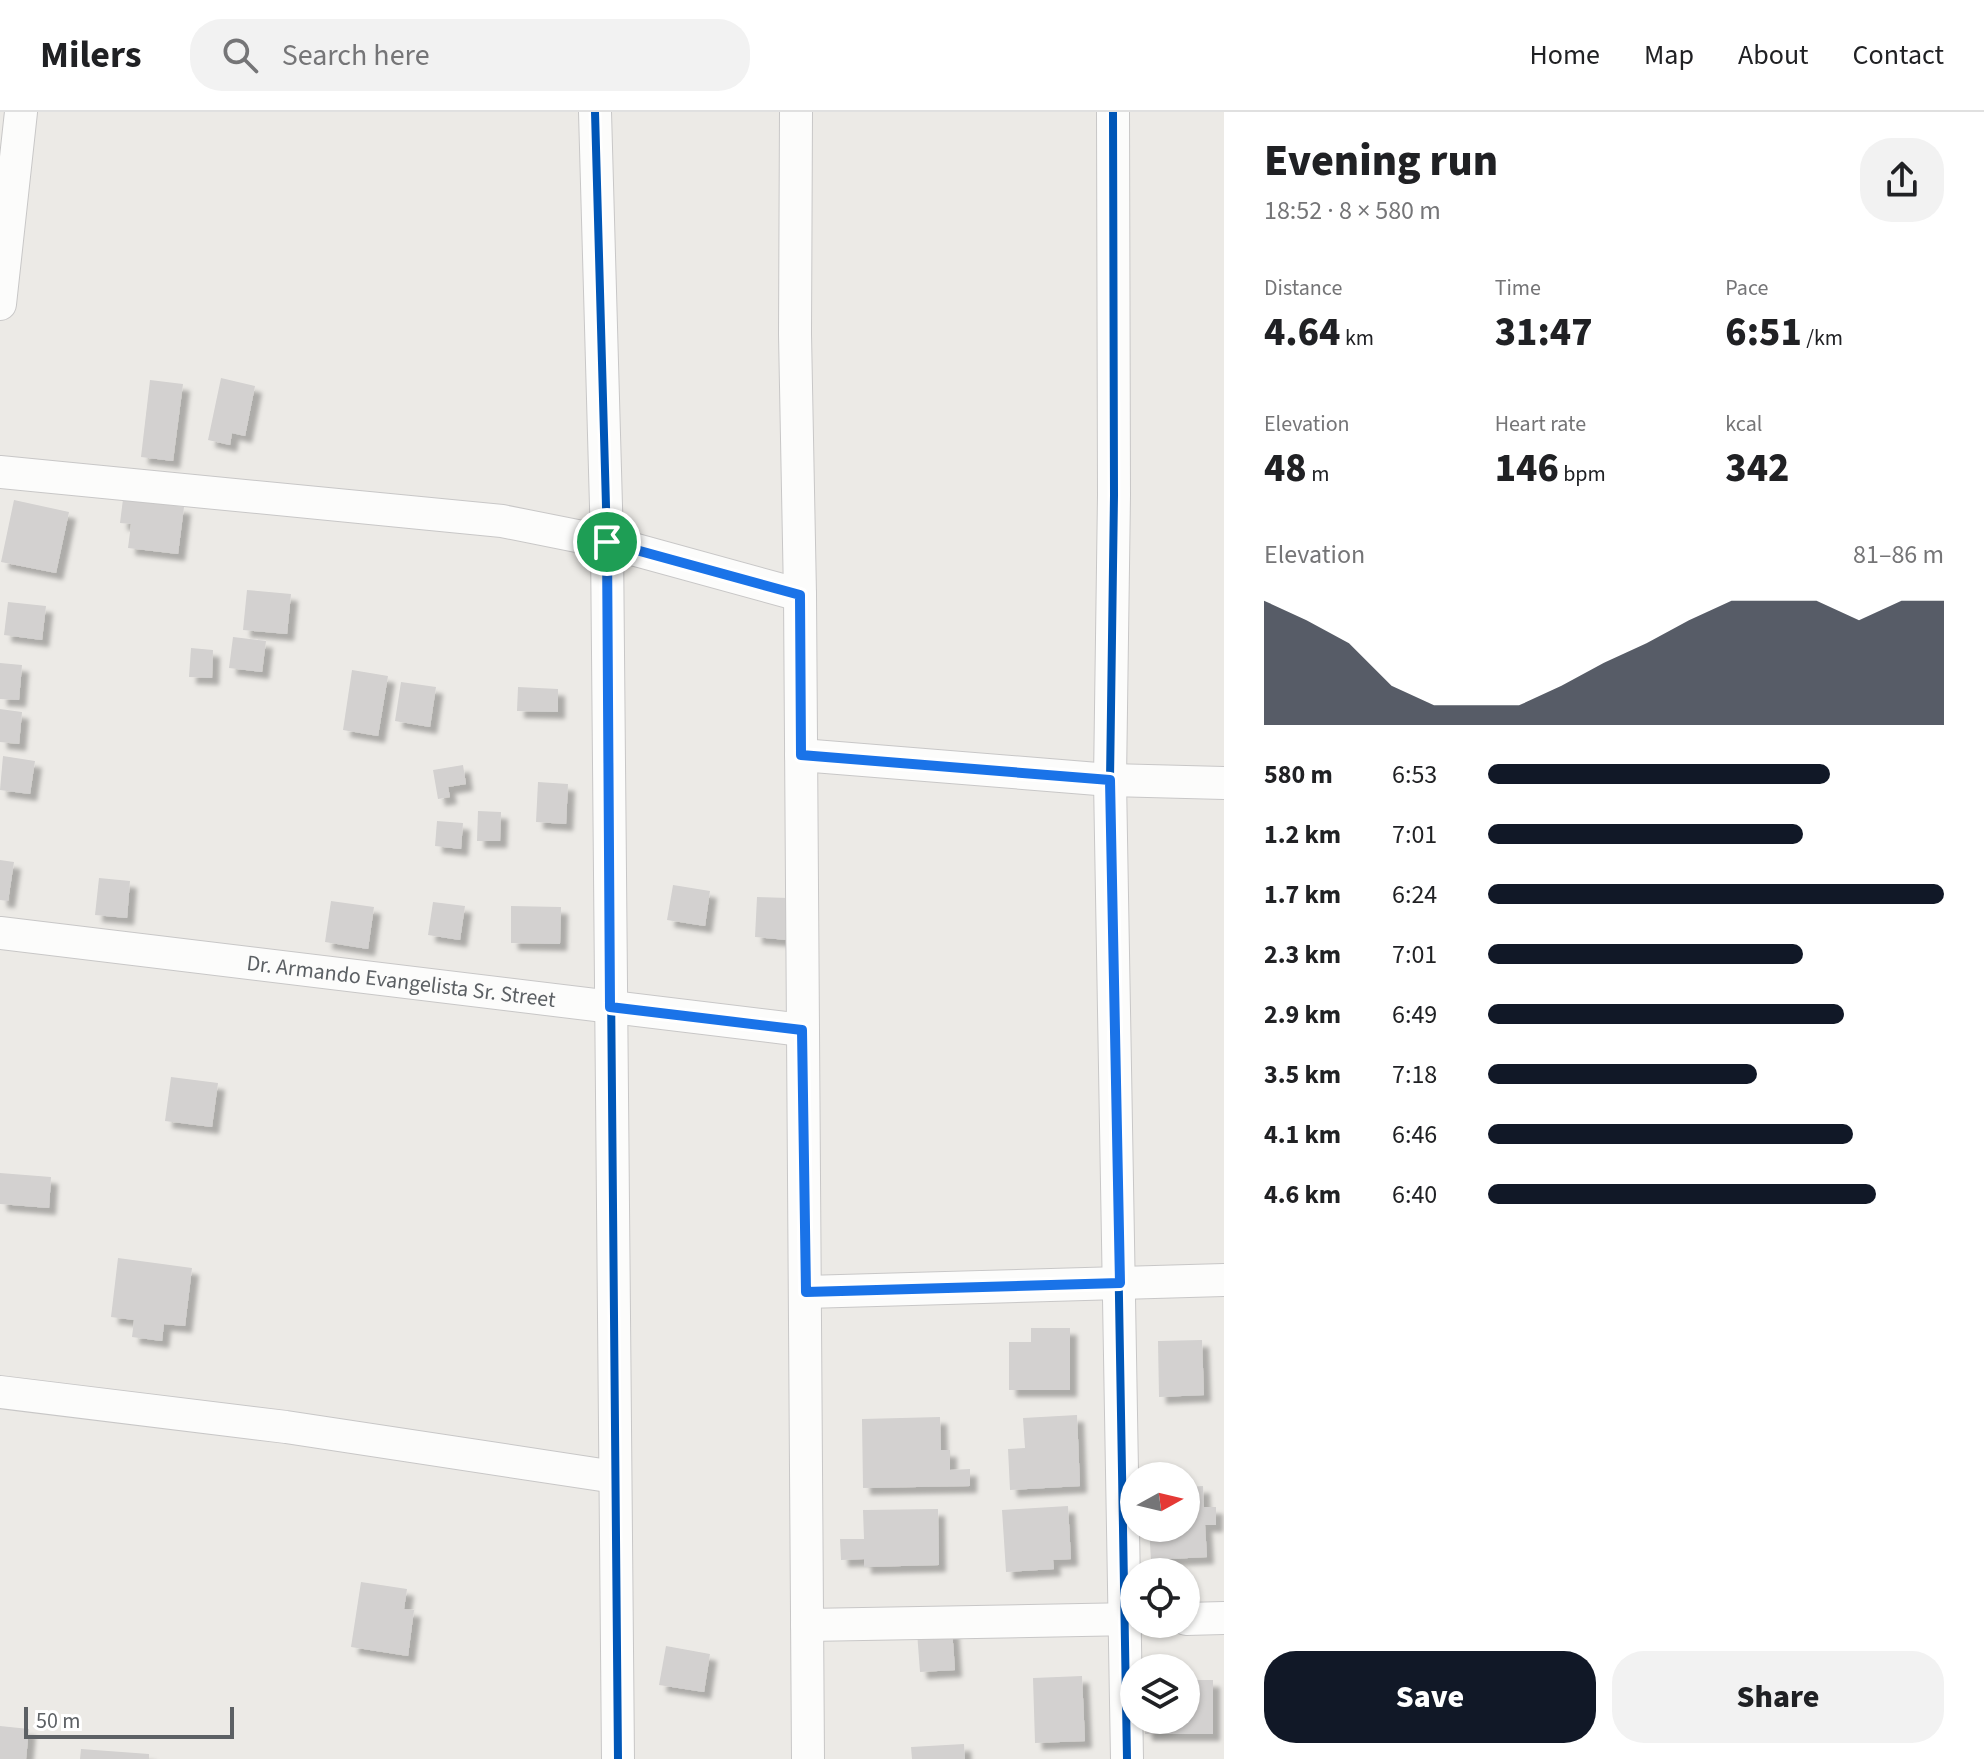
<!DOCTYPE html>
<html lang="en">
<head>
<meta charset="utf-8">
<style>
	:root { --surface:#fff; --page:#f2f2f2; --text:#202124; --muted:#757577; --line:#e0e0e0; --accent:#111827 }
	body { margin:0; font-family:"Source Sans 3",sans-serif; background:var(--page); color:var(--text); height:100vh; display:flex; flex-direction:column; font-size:30px; white-space:nowrap }
	* { box-sizing:border-box; margin:0 }
	p { font-size:26px; color:var(--muted) }
	.icon { flex:none; width:44px; height:44px; fill:none; stroke:currentColor; stroke-width:2; stroke-linecap:round; stroke-linejoin:round }
	.map { position:relative; flex:1; overflow:hidden }
	.details { display:flex; flex-direction:column; background:var(--surface); width:760px }
	.details>* { flex:none }
	.needle { width:52px; rotate:82deg }
	.tools { position:absolute; left:1120px; top:1350px; display:grid; gap:16px }
	.tools a { display:grid; place-items:center; width:80px; height:80px; border-radius:50%; background:var(--surface); box-shadow:0 2px 6px #0004; font-size:40px }
	.scale { position:absolute; left:24px; bottom:20px; width:210px; box-sizing:border-box; padding-left:8px; border:4px solid #5c6064; border-top:0; font-size:22px; line-height:28px; white-space:nowrap; color:#5c6064; -webkit-text-stroke:6px #fff; paint-order:stroke }
	.pin { position:absolute; display:grid; place-items:center; width:68px; height:68px; color:#fff; margin:-34px; border:4px solid #fff; border-radius:50%; box-shadow:0 2px 8px #0007 }
	.round { display:grid; place-items:center; flex:none; width:84px; height:84px; border-radius:32px; background:var(--page) }
	.head { display:flex; align-items:center; justify-content:space-between; height:136px; padding:0 40px }
	h1 { font-size:44px; font-weight:800; line-height:60px }
	.metrics { display:grid; grid-template-columns:repeat(3,1fr); gap:12px; height:136px; padding:8px 40px }
	.metrics div { display:grid; align-content:center }
	.metrics b { font-size:40px; font-weight:800 }
	.metrics small { font-size:22px; font-weight:400 }
	.metrics p { font-size:22px }
	.chart { height:224px; padding:16px 40px }
	.chart p { display:flex; justify-content:space-between }
	.chart svg { width:100%; height:144px; margin-top:8px; fill:var(--accent); opacity:.7 }
	.action { display:flex; gap:16px; margin-top:auto; padding:16px 40px }
	.action a { flex:1; height:92px; border-radius:32px; background:var(--accent); color:#fff; font-size:32px; font-weight:800; line-height:92px; text-align:center }
	.action a+a { background:var(--page); color:var(--text) }
	ul { padding:0 40px; list-style:none; font-size:26px }
	li { display:grid; grid-template-columns:128px 96px 1fr; align-items:center; height:60px }
	li i { height:20px; border-radius:10px; background:var(--accent) }
	header { display:flex; align-items:center; gap:48px; box-sizing:border-box; height:112px; padding:0 40px; background:var(--surface); border-bottom:2px solid var(--line) }
	header strong { font-size:38px }
	nav { display:flex; gap:44px; margin-inline-start:auto; font-size:28px }
	.search { width:560px; height:72px; background:var(--page); display:flex; align-items:center; gap:20px; box-sizing:border-box; padding:0 28px; border-radius:32px; color:var(--muted); font-size:30px }
	main { display:flex; flex:1; min-height:0 }
	.map>svg:first-child { display:block }
	.building { fill:#d3d1d0; filter:url(#shadow) }
	.lines { fill:none; stroke-linecap:round; stroke-linejoin:round }
	.minor-casing { stroke:#c8c7c7; stroke-width:34 }
	.minor { stroke:#fcfcfb; stroke-width:32 }
	.cycleway-casing { stroke:#fff; stroke-width:13 }
	.cycleway { stroke:#0057b8; stroke-width:8 }
	.route-casing { stroke:#fff; stroke-width:16 }
	.route { stroke:#1a73e8; stroke-width:10 }
	.labels { text-anchor:middle; dominant-baseline:central; stroke-width:8; stroke-linejoin:round; paint-order:stroke }
	.street-label { font-size:22px; fill:#5c6064; stroke:#fff }
</style>
</head>
<body>
<header>
<strong>Milers</strong>
<div class="search"><svg class="icon" aria-label="search" viewBox="0 0 24 24"><circle cx="10" cy="10" r="6"/><path d="M15 15l6 6"/></svg>Search here</div>
<nav><a>Home</a><a>Map</a><a>About</a><a>Contact</a></nav>
</header>
<main>
<div class="map">
<svg width="1224" height="1647" viewBox="0 0 1224 1647">
	<defs>
		<filter id="shadow"><feDropShadow dx="7" dy="7" stdDeviation="2" flood-color="#0004"/></filter>
	</defs>
	<rect width="100%" height="100%" fill="#eceae6"/>
	<g class="building">
		<path d="M221,266L255,274L245,324L232,321L230,333L208,328Z"/>
		<path d="M150,268L183,272L173,349L141,345Z"/>
		<path d="M123,387L184,395L178,442L128,436L131,412L120,411Z"/>
		<path d="M14,388L69,400L56,461L1,450Z"/>
		<path d="M247,478L291,482L287,522L243,518Z"/>
		<path d="M8,490L46,494L42,528L4,523Z"/>
		<path d="M233,525L266,529L262,560L229,556Z"/>
		<path d="M191,536L213,538L212,566L189,565Z"/>
		<path d="M0,551L22,553L19,588L0,587Z"/>
		<path d="M352,558L388,564L378,624L343,618Z"/>
		<path d="M401,570L436,575L430,615L395,609Z"/>
		<path d="M518,575L558,577V600L517,599Z"/>
		<path d="M0,597L22,600L19,632L0,630Z"/>
		<path d="M3,644L35,649L30,682L0,678Z"/>
		<path d="M463,653L466,672L448,675L450,685L438,687L433,658Z"/>
		<path d="M538,670L568,672L566,712L536,710Z"/>
		<path d="M478,699L501,700L500,729H477Z"/>
		<path d="M437,709L463,711L461,737L435,734Z"/>
		<path d="M0,748L14,750L8,789L0,788Z"/>
		<path d="M99,766L130,769L127,806L95,803Z"/>
		<path d="M673,773L710,779L705,814L667,808Z"/>
		<path d="M757,785L789,786L787,828L755,825Z"/>
		<path d="M331,789L374,795L368,837L325,830Z"/>
		<path d="M433,790L465,794L460,828L428,823Z"/>
		<path d="M511,794L561,795L560,832L511,831Z"/>
		<path d="M171,965L218,971L212,1015L165,1009Z"/>
		<path d="M0,1061L51,1065L49,1096L0,1092Z"/>
		<path d="M118,1146L192,1156L185,1214L164,1212L162,1229L132,1225L134,1208L111,1205Z"/>
		<path d="M1031,1216H1070V1278H1009V1230H1031Z"/>
		<path d="M1202,1228L1204,1283L1159,1285L1158,1229Z"/>
		<path d="M1077,1303L1080,1374L1010,1378L1008,1337L1025,1336L1023,1306Z"/>
		<path d="M940,1305L941,1338H950V1358L970,1357V1374L863,1376L862,1307Z"/>
		<path d="M1203,1374L1204,1395H1216V1413H1205L1207,1445L1151,1448L1149,1416H1186V1375Z"/>
		<path d="M1068,1394L1071,1447L1053,1448L1054,1457L1006,1460L1002,1398Z"/>
		<path d="M938,1397L939,1453L864,1455V1447L841,1448L840,1427H864L863,1398Z"/>
		<path d="M361,1470L407,1477L404,1497L414,1498L408,1544L351,1535Z"/>
		<path d="M952,1517L955,1558L920,1560L917,1520Z"/>
		<path d="M666,1534L710,1542L704,1580L659,1573Z"/>
		<path d="M1082,1564L1085,1629L1035,1631L1033,1566Z"/>
		<path d="M1186,1568H1213V1622H1145V1608H1186Z"/>
		<path d="M0,1614L29,1617L26,1647H0Z"/>
		<path d="M964,1632L965,1647H912L911,1635Z"/>
		<path d="M81,1637L149,1642V1647H80Z"/>
	</g>
	<g class="lines">
		<g class="minor-casing">
			<g id="minor">
				<path d="M595,0L607,430L618,1647"/>
				<path d="M796,0L795,222L800,483L808,1647"/>
				<path d="M1113,0L1114,383L1110,668L1127,1647"/>
				<path d="M0,192L21,0"/>
				<path d="M0,360L502,409L607,430L800,483"/>
				<path d="M801,643L1110,668L1224,671"/>
				<path id="s1" d="M0,821L802,918"/>
				<path d="M806,1180L1224,1168"/>
				<path d="M0,1280L286,1315L615,1365"/>
				<path d="M1186,1507L1224,1506"/>
				<path d="M807,1513L1134,1507"/>
			</g>
		</g>
		<use href="#minor" class="minor"/>
		<g class="cycleway-casing">
			<g id="cycleway">
				<path d="M595,0L607,430L618,1647"/>
				<path d="M1113,0L1114,383L1110,668L1127,1647"/>
			</g>
		</g>
		<use href="#cycleway" class="cycleway"/>
	</g>
	<g class="lines">
		<g class="route-casing">
			<path id="route" d="M607,430L800,483L801,643L1110,668L1120,1171L806,1180L802,918L610,895Z"/>
		</g>
		<use href="#route" class="route"/>
	</g>
	<g class="labels">
		<g class="street-label">
			<text stroke="none"><textPath href="#s1" startOffset="404">Dr. Armando Evangelista Sr. Street</textPath></text>
		</g>
	</g>
</svg>
<div class="tools">
<a><svg class="needle" viewBox="-14 -14 28 28"><path d="M0-13l5 13h-10z" fill="#e53935"/><path d="M0 13l5-13h-10z" fill="#757577"/></svg></a>
<a><svg class="icon" aria-label="locate" viewBox="0 0 24 24"><circle cx="12" cy="12" r="6"/><path d="M12 2v4M12 18v4M2 12h4M18 12h4"/></svg></a>
<a><svg class="icon" aria-label="layers" viewBox="0 0 24 24"><path d="M12 4l9 5-9 5-9-5zM3 14l9 5 9-5"/></svg></a>
</div>
<div class="scale">50 m</div>
<div class="pin" style="left:607px;top:430px;background:#1e9e55"><svg class="icon" aria-label="arrive" viewBox="0 0 24 24"><path d="M6 21V4h12l-3 4 3 4H6"/></svg></div>
</div>
<section class="details">
<div class="head"><div><h1>Evening run</h1><p>18:52 · 8 × 580 m</p></div><a class="round"><svg class="icon" aria-label="share" viewBox="0 0 24 24"><path d="M12 15V3M7 8l5-5 5 5M5 13v7h14v-7"/></svg></a></div>
<div class="metrics">
<div><p>Distance</p><b>4.64<small> km</small></b></div>
<div><p>Time</p><b>31:47</b></div>
<div><p>Pace</p><b>6:51<small> /km</small></b></div>
</div>
<div class="metrics">
<div><p>Elevation</p><b>48<small> m</small></b></div>
<div><p>Heart rate</p><b>146<small> bpm</small></b></div>
<div><p>kcal</p><b>342</b></div>
</div>
<div class="chart"><p><span>Elevation</span>81–86 m</p>
<svg viewBox="0 0 160 44" preserveAspectRatio="none"><path d="M0 44V6L10 12L20 19L30 32L40 38L50 38L60 38L70 32L80 25L90 19L100 12L110 6L120 6L130 6L140 12L150 6L160 6V44z"/></svg>
</div>
<ul>
<li><b>580 m</b>6:53<i style="width:75%"></i></li>
<li><b>1.2 km</b>7:01<i style="width:69%"></i></li>
<li><b>1.7 km</b>6:24<i style="width:100%"></i></li>
<li><b>2.3 km</b>7:01<i style="width:69%"></i></li>
<li><b>2.9 km</b>6:49<i style="width:78%"></i></li>
<li><b>3.5 km</b>7:18<i style="width:59%"></i></li>
<li><b>4.1 km</b>6:46<i style="width:80%"></i></li>
<li><b>4.6 km</b>6:40<i style="width:85%"></i></li>
</ul>
<div class="action"><a>Save</a><a>Share</a></div>
</section>
</main>
</body>
</html>
